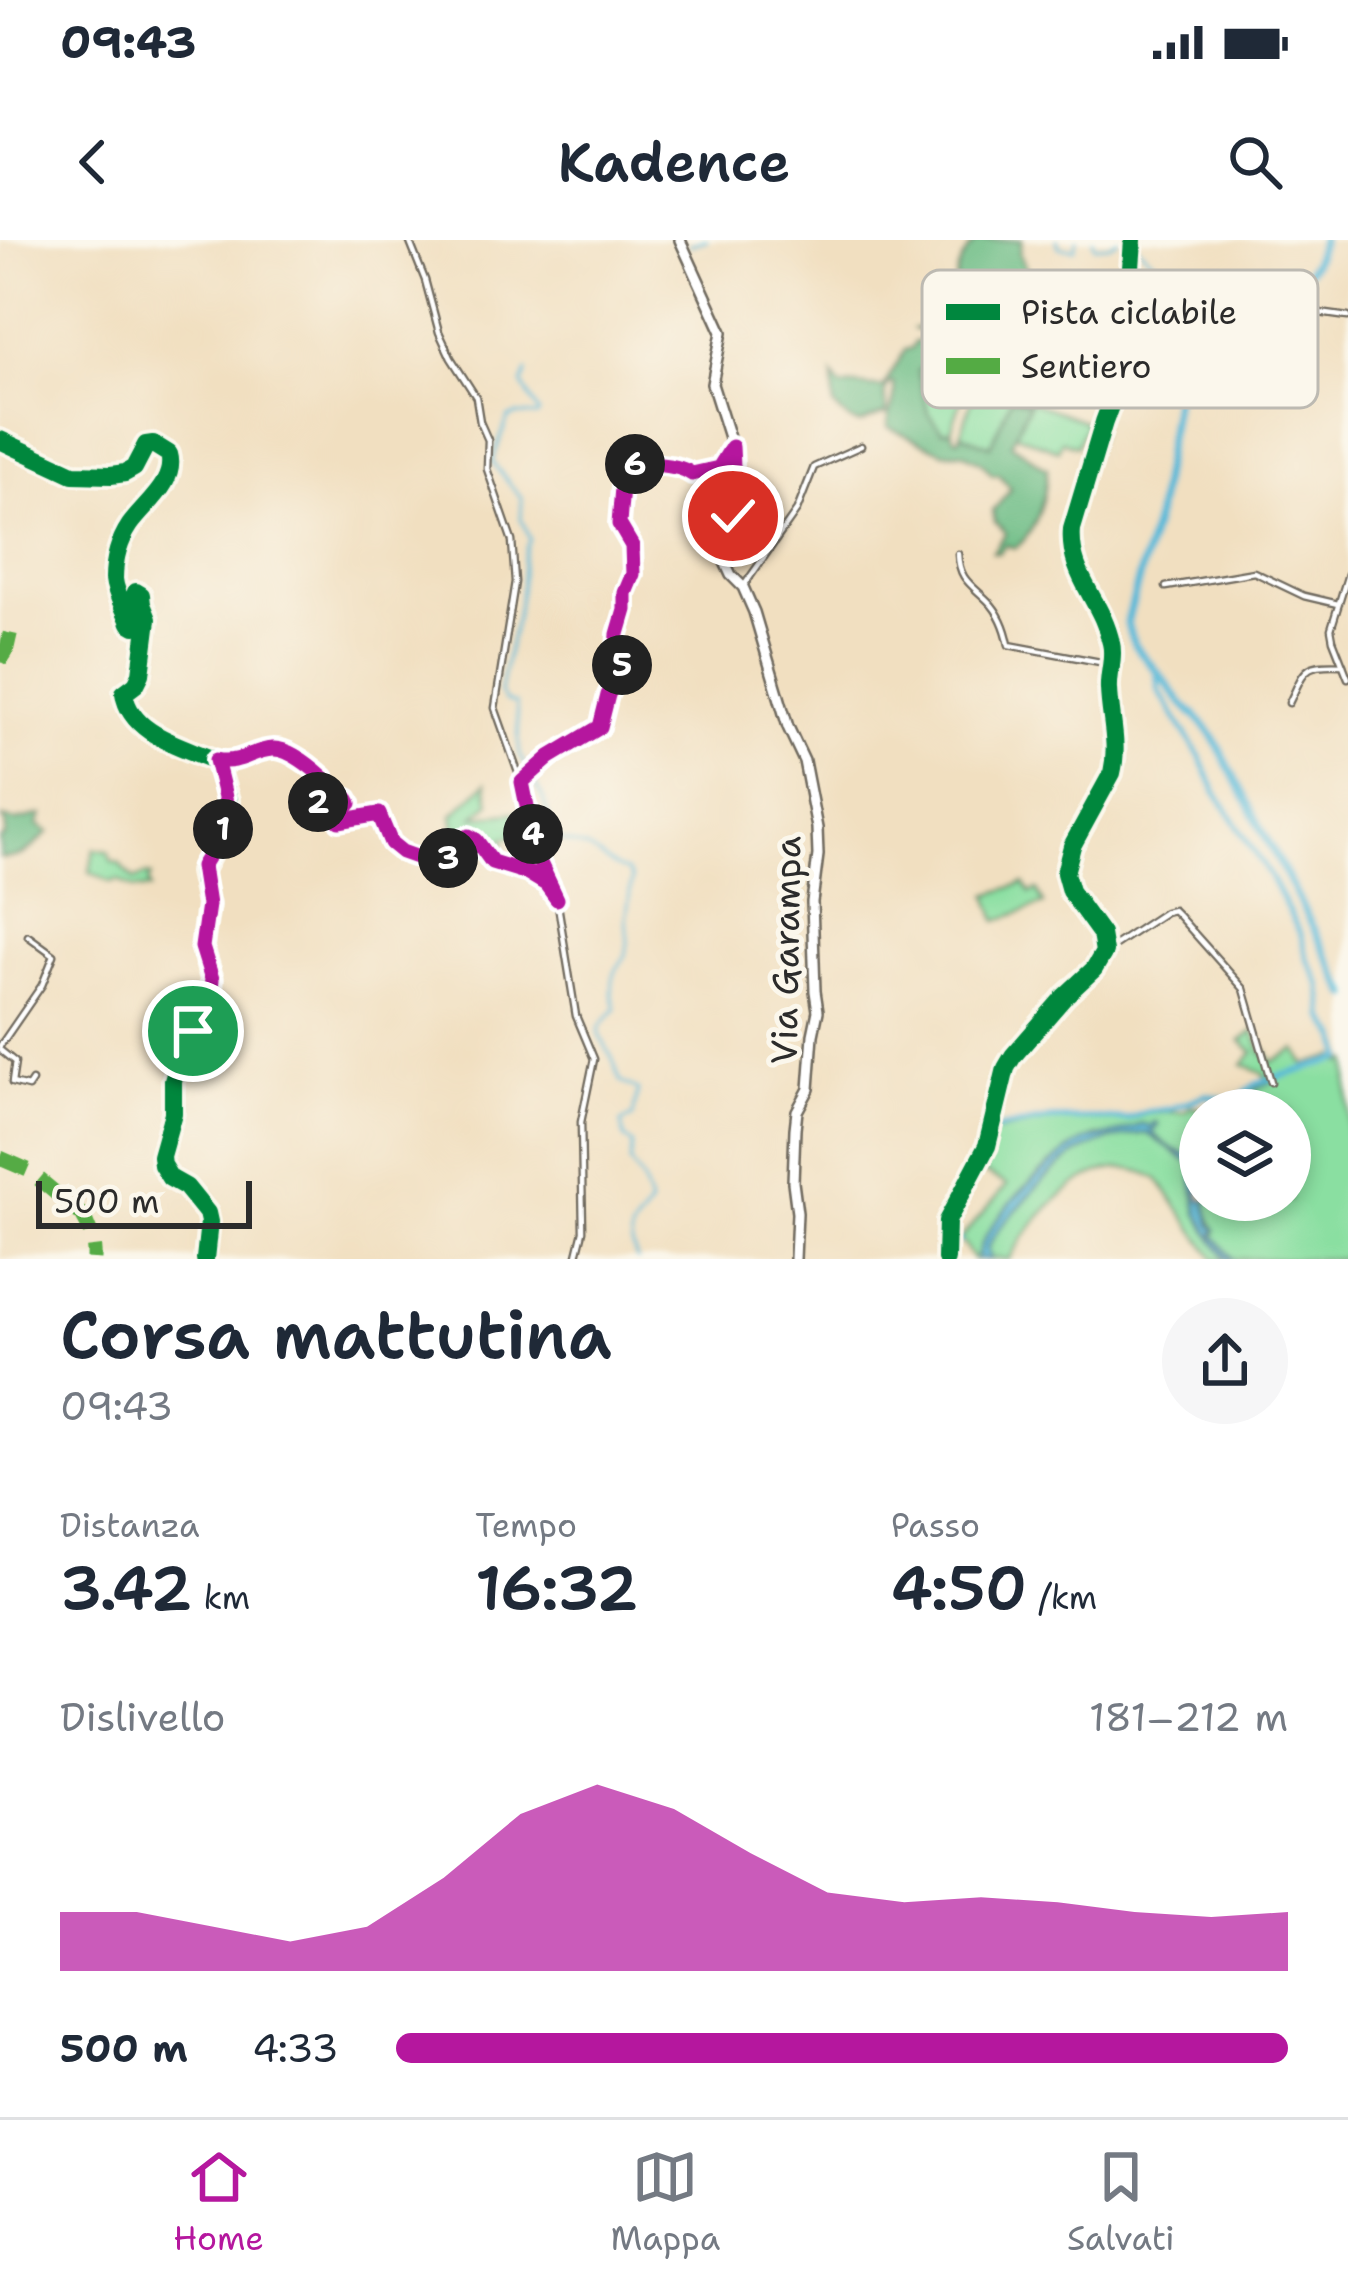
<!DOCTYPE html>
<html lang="it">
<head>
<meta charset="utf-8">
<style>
	:root { --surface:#fff; --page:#f6f6f7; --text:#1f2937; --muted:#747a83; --line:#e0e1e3; --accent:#b5179e }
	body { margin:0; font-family:"Shantell Sans",sans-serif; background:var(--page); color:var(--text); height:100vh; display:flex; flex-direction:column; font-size:45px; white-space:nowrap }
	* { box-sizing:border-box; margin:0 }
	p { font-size:39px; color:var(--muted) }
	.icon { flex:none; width:66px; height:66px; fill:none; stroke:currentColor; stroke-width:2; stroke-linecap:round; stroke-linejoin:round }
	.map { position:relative; height:1019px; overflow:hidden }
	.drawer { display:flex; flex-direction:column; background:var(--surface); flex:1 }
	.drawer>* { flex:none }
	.fabs { position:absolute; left:1179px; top:849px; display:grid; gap:24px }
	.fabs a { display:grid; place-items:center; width:132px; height:132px; border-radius:50%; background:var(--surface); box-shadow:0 6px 18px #0003; font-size:60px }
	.scale { position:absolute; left:36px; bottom:30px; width:216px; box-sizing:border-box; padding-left:12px; border:6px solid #2b2b2b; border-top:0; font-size:33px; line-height:42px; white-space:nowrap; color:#2b2b2b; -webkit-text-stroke:9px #fbf7ec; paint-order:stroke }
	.pin { position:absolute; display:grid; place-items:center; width:102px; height:102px; color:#fff; margin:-51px; border:6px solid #fff; border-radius:50%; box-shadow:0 3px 12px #0007 }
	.km { position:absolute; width:60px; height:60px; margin:-30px; border-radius:50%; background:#222; color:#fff; font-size:33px; line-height:60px; text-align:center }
	.round { display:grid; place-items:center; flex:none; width:126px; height:126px; border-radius:63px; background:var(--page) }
	.headline { display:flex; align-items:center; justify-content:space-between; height:204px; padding:0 60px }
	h1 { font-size:66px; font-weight:600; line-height:90px }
	.figures { display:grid; grid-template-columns:repeat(3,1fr); gap:18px; height:204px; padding:12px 60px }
	.figures div { display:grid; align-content:center }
	.figures b { font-size:60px; font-weight:600 }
	.figures small { font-size:33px; font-weight:400 }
	.figures p { font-size:33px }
	.chart { height:336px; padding:24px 60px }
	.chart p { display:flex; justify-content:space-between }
	.chart svg { width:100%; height:216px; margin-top:12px; fill:var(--accent); opacity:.7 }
	ul { padding:0 60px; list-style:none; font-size:39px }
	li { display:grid; grid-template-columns:192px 144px 1fr; align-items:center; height:90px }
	li i { height:30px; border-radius:15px; background:var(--accent) }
	.status { display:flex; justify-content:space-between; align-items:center; height:84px; padding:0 60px; background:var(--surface); direction:ltr }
	.status svg { height:33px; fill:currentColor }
	header { display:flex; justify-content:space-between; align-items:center; height:156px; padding:0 60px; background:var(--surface); font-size:54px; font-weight:600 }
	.tab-bar { display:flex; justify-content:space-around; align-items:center; height:168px; border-top:3px solid var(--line); background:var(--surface); font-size:33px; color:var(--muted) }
	.tab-bar a { display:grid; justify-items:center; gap:6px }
	.tab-bar .on { color:var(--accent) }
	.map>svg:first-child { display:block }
	.green { fill:#8adfa1; stroke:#5a8566; stroke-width:3 }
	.forest { fill:#6fbe87; stroke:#4d7459; stroke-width:3 }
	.water { fill:#59b9d8; stroke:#427282; stroke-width:3 }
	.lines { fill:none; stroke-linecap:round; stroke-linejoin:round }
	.stream { stroke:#59b9d8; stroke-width:3 }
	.canal { stroke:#59b9d8; stroke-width:6 }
	.river { stroke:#59b9d8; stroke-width:8 }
	.street-casing { stroke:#706a5f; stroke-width:9 }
	.secondary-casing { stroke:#706a5f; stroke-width:14 }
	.street { stroke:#fff; stroke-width:4.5 }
	.secondary { stroke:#fff; stroke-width:9 }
	.quiet { stroke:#54ab44; stroke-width:15; stroke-dasharray:30 15; stroke-linecap:butt }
	.cycleway-casing { stroke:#fbf7ec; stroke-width:26 }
	.cycleway { stroke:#00873e; stroke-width:18 }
	.route-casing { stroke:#fff; stroke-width:24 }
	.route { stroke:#b5179e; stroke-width:15 }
	.labels { text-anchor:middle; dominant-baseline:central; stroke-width:10; stroke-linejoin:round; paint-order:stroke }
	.street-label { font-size:36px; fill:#2b2b2b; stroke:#fbf7ec }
	.key { fill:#fbf7ec; stroke:#bdbab2; stroke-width:3 }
	.key-label { font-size:33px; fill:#2b2b2b }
</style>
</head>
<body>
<div class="status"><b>09:43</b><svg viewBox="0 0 49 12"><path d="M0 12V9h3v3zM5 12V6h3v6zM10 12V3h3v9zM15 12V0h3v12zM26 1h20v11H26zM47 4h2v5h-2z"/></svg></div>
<header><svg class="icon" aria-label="back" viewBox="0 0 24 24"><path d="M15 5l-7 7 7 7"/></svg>Kadence<svg class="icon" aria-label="search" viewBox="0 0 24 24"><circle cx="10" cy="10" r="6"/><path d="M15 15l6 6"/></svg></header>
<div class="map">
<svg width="1348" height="1019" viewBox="0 0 1348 1019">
	<rect width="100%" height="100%" fill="#fbf7ec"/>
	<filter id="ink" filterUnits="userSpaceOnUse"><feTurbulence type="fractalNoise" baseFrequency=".00833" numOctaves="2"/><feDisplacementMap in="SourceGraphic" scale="24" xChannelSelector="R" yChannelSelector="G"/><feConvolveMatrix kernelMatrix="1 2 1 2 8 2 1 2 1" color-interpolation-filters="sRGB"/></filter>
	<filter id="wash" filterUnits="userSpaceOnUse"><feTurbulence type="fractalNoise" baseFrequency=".004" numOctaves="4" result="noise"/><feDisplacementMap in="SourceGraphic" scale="48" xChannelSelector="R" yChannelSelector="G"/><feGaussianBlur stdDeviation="2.7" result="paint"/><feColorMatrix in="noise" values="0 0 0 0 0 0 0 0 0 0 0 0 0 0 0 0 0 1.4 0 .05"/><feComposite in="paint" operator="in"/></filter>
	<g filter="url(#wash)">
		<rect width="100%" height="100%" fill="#f1dfc0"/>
		<g class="green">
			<path d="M1016,77L1018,157L1100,187L1093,213L1091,212L1097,190L1085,185L1077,206L1062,201L1058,210L1015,194L1028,164L1012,157L991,206L961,194L975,149L987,150L994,129L992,124L975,121L951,190L942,191L928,172L917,130C938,122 947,103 967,91L973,93L977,114L979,104L977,88Z"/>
			<path d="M486,543L490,564L474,577L528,571L532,593L503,598L505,613L488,610L466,589V595L458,598L456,596L453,575Z"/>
			<path d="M94,609L108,611L112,622L119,623L134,640L146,635L151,636L148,642L150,649H134L118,640L110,642L90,632Z"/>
			<path d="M1024,643L1030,653L1037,650L1044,664L997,681L988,655Z"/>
			<path d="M1254,791L1263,814L1267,811L1272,822L1297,809L1305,825L1336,816L1342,823L1348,821V1019H1233L1212,994L1216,992L1206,969L1203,972L1201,960L1205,965L1206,960H1290V870H1210L1236,866L1261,846L1272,842L1271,837L1265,838L1264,834L1243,825L1254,812L1241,801Z"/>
			<path d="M1190,867L1210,870H1200V920H1196L1200,923V951L1196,927L1155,896L1152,891L1157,885L1145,888L1144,884C1133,888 1120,894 1108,896C1092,898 1105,893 1090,899C1055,912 983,983 977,1019H973L960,999L1007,945L977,929L992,893L1053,880H1129L1148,873L1185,872Z"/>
			<path d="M1148,893L1191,924L1198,973L1227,1019H1215L1158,939C1096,903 1039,971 1009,1019H991L987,1009C1003,974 1058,920 1092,904C1109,897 1130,895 1148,893Z"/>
		</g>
		<g class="forest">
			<path d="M978,0H1022L1020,13L1028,34L1019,67L1010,78L978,88L980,116L977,115L973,93H963L949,102L941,116L917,131L928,172L942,191L951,190L955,198L959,199L961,194L991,206L1011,157L1029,164L1011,204C1025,210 1033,222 1047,228C1047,254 1036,294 1015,308L1006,305L999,313L993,312L1006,293L995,282L993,271L1011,249L999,234L993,235L981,222L961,212H943L888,187C888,171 898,160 893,143H889L885,151L887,174C857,178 867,197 834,167L833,136L841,147L855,145L883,148L905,110L912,108L915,102L926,99L928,94L914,89L924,85L938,87L957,71L987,54L988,36L966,46L956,44C955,28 966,11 978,0Z"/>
			<path d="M42,575L38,585L49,592C34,607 24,620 0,618V600L5,596L6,586L2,578L16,581Z"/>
		</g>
		<path class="water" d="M1156,882L1158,885L1152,891C1164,908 1182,913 1200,920V923L1195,919L1193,920L1199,939L1200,960H1206L1211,985L1216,989L1213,994L1233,1019H1227L1214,1002L1198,973L1191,924L1147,893C1088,899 1059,920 1021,965C1007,980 995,991 987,1009L991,1019H977C983,982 1048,922 1081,903C1090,897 1098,898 1108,896C1119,892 1132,888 1144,884L1149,887Z"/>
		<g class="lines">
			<g class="stream">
				<path d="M1057,0L1059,7L1075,9L1077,0"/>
				<path d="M1093,0L1095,6L1109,5L1118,0"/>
				<path d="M689,5L707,0"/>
				<path d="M1136,5L1176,41L1185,39L1191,50L1189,69L1217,98L1225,112"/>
				<path d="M527,131L522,144L539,173L537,176L516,175L508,178L492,222L522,259L521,279L530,299C519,319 524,336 520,356C515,388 504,420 500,453L505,461L516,464L520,516L542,556L556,598C566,603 579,605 588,609C603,616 610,628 627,631L632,639L626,679L628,702L626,715L616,730L613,740L612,753L616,769C596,791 594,786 609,812C615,821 616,832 621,842L638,850L633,877L621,883L625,899L633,904L630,923L642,940L650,964C634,995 623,983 637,1019"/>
			</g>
			<path class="canal" d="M959,1001L949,991L958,975L957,968L951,964L965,943L987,891L1053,879H1128L1146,872L1170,869L1206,855L1234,861L1257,843L1343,818L1339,799L1325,778L1321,745L1307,717L1301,695L1272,640L1215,550L1200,517L1159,451L1156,429"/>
			<path class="river" d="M1322,0L1313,23L1301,40L1175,155L1156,276L1127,382C1131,406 1141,413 1156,430C1165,439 1171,451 1180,461C1192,473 1203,482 1213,496L1348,755"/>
		</g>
	</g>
	<g filter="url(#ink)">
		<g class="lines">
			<g class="street-casing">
				<g id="street">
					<path d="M409,0L425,40L439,92L451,118L476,157L480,182L488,200L487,229L512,301L515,342L495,468L525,552L538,619L550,643"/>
					<path d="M1261,100L1279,84L1312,72L1348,77"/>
					<path d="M958,314C959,340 971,344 988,361C999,372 1006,389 1009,405L1111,424"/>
					<path d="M1348,334L1331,389L1333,400L1348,438"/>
					<path d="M743,347L797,270L814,227L861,206"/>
					<path d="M1166,347L1254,332L1304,356L1338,364"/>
					<path d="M1289,463C1306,429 1302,423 1343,425"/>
					<path d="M216,521C241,526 251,510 273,509C289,508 313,528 324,538C326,551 313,562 317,574L326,572L344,558L348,559L351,563L339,576V581L379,574C383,582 383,593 389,601C398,611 428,628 442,622C455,617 452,602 469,596C477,602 480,613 488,619C494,623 501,622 508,624C528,630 547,641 557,659L576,776L594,819L581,882L583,991L576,1019"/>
					<path d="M522,542L550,517L600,487L608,455L620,437L622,427L617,409L618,394L624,370L625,353L633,334L632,306L619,284L623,235L627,227C643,222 680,224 692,234L719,228L730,210"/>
					<path d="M1101,694L1115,705L1165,672L1173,670L1178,675L1244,749L1271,842"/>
					<path d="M0,806L42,745L54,715L28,696"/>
					<path d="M0,810L15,822L12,843L28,847L32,841"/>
					<path d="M946,1019L947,981L987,906L1006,828L1013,816L1065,756L1094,729L1104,712L1101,694L1070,651L1065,633L1072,606L1112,533C1119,504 1110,478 1109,449C1108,434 1115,418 1111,403C1102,360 1068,336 1072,289L1104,182L1142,80L1143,65L1131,28L1133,0"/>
				</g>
			</g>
			<g class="secondary-casing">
				<g id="secondary">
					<path d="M680,0L722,92L712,144L732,207L735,266L724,320L731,335L743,347L754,372L788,487L804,521L817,588L818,615L812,662L815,751L818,771L813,795L809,849L797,871L795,889L793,942L797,973L795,1019"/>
					<path d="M0,200L73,234L111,235L125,233L134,228L146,205L153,204L169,214C177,242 145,264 130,285C120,300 114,320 114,339C115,353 125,369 130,383L135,386L138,382L133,360L136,352L141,355L142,364L148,379L141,434L136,444L124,453C130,495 183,506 216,521L228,560V572L225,586L201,632L208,665L202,707L212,739L210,759L179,821L173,841V873L161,916L162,925L170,938L186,947L207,973L209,982L205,1019"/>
				</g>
			</g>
			<use href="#street" class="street"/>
			<use href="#secondary" class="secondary"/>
			<g class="quiet">
				<path d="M0,421L6,412L13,381"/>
				<path d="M0,918L28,930L82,975C90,988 95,1003 94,1019"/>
			</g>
			<g class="cycleway-casing">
				<g id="cycleway">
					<path d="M0,200L73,234L111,235L125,233L134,228L146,205L153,204L169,214C177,242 145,264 130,285C120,300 114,320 114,339C115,353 125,369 130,383L135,386L138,382L133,360L136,352L141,355L142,364L148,379L141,434L136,444L124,453C130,495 183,506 216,521L228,560V572L225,586L201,632L208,665L202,707L212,739L210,759L179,821L173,841V873L161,916L162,925L170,938L186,947L207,973L209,982L205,1019"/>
					<path d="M946,1019L947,981L987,906L1006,828L1013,816L1065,756L1094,729L1104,712L1101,694L1070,651L1065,633L1072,606L1112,533C1119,504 1110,478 1109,449C1108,434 1115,418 1111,403C1102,360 1068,336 1072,289L1104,182L1142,80L1143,65L1131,28L1133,0"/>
				</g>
			</g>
			<use href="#cycleway" class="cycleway"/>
		</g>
	</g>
	<g class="lines" filter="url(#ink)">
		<g class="route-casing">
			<path id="route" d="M193,791L210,759L212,739L202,707L208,665L202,626C234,575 230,577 216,520C241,525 251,510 273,509C289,508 313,528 324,538C326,551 313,562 317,574L326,572L344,558L348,559L350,563L338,578L339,581L379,574L391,603L402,612L436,624C453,620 453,600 469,596L476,600L492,622L528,633L546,644L557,659L538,619L522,542L550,517L600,487L608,455L622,427L617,410L618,394L625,370V353L633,334L632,306L619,284L623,235L627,227C643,222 679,224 692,234L719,228L732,207L735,266L733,276"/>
		</g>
		<use href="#route" class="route"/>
	</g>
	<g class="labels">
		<g class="street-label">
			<text transform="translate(786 710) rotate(-89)">Via Garampa</text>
		</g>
	</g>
	<rect x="922" y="30" width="396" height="138" rx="18" class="key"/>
	<rect x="946" y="64" width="54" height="16" fill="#00873e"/>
	<rect x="946" y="118" width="54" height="16" fill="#54ab44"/>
	<g class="key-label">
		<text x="1021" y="84">Pista ciclabile</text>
		<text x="1021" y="138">Sentiero</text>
	</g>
</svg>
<div class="fabs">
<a><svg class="icon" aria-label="layers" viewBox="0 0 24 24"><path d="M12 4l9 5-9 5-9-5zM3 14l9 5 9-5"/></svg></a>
</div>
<div class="scale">500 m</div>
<div class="pin" style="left:193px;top:791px;background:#1e9e55"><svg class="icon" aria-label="arrive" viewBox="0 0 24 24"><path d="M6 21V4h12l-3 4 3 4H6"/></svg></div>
<div class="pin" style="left:733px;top:276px;background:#d93025"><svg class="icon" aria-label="check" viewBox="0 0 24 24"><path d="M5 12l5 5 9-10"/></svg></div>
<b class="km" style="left:223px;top:589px">1</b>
<b class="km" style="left:318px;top:562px">2</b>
<b class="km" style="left:448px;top:618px">3</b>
<b class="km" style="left:533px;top:594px">4</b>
<b class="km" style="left:622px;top:425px">5</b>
<b class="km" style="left:635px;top:224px">6</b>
</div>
<section class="drawer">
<div class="headline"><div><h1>Corsa mattutina</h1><p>09:43</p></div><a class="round"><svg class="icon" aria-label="share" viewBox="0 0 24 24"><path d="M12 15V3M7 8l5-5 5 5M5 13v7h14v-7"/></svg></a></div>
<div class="figures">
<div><p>Distanza</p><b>3.42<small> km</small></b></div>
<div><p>Tempo</p><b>16:32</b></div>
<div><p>Passo</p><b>4:50<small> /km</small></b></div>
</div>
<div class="chart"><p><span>Dislivello</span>181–212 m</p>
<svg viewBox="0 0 160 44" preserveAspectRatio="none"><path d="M0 44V32L10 32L20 35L30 38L40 35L50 25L60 12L70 6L80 11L90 20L100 28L110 30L120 29L130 30L140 32L150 33L160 32V44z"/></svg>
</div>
<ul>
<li><b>500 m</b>4:33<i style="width:100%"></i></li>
</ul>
</section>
<nav class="tab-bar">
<a class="on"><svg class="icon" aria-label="home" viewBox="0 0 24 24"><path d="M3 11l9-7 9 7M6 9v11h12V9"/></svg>Home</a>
<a><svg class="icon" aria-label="map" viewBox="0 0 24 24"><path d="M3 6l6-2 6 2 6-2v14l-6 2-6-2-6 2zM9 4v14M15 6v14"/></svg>Mappa</a>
<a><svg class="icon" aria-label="saved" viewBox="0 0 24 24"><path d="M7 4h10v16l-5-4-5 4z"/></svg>Salvati</a>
</nav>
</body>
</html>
